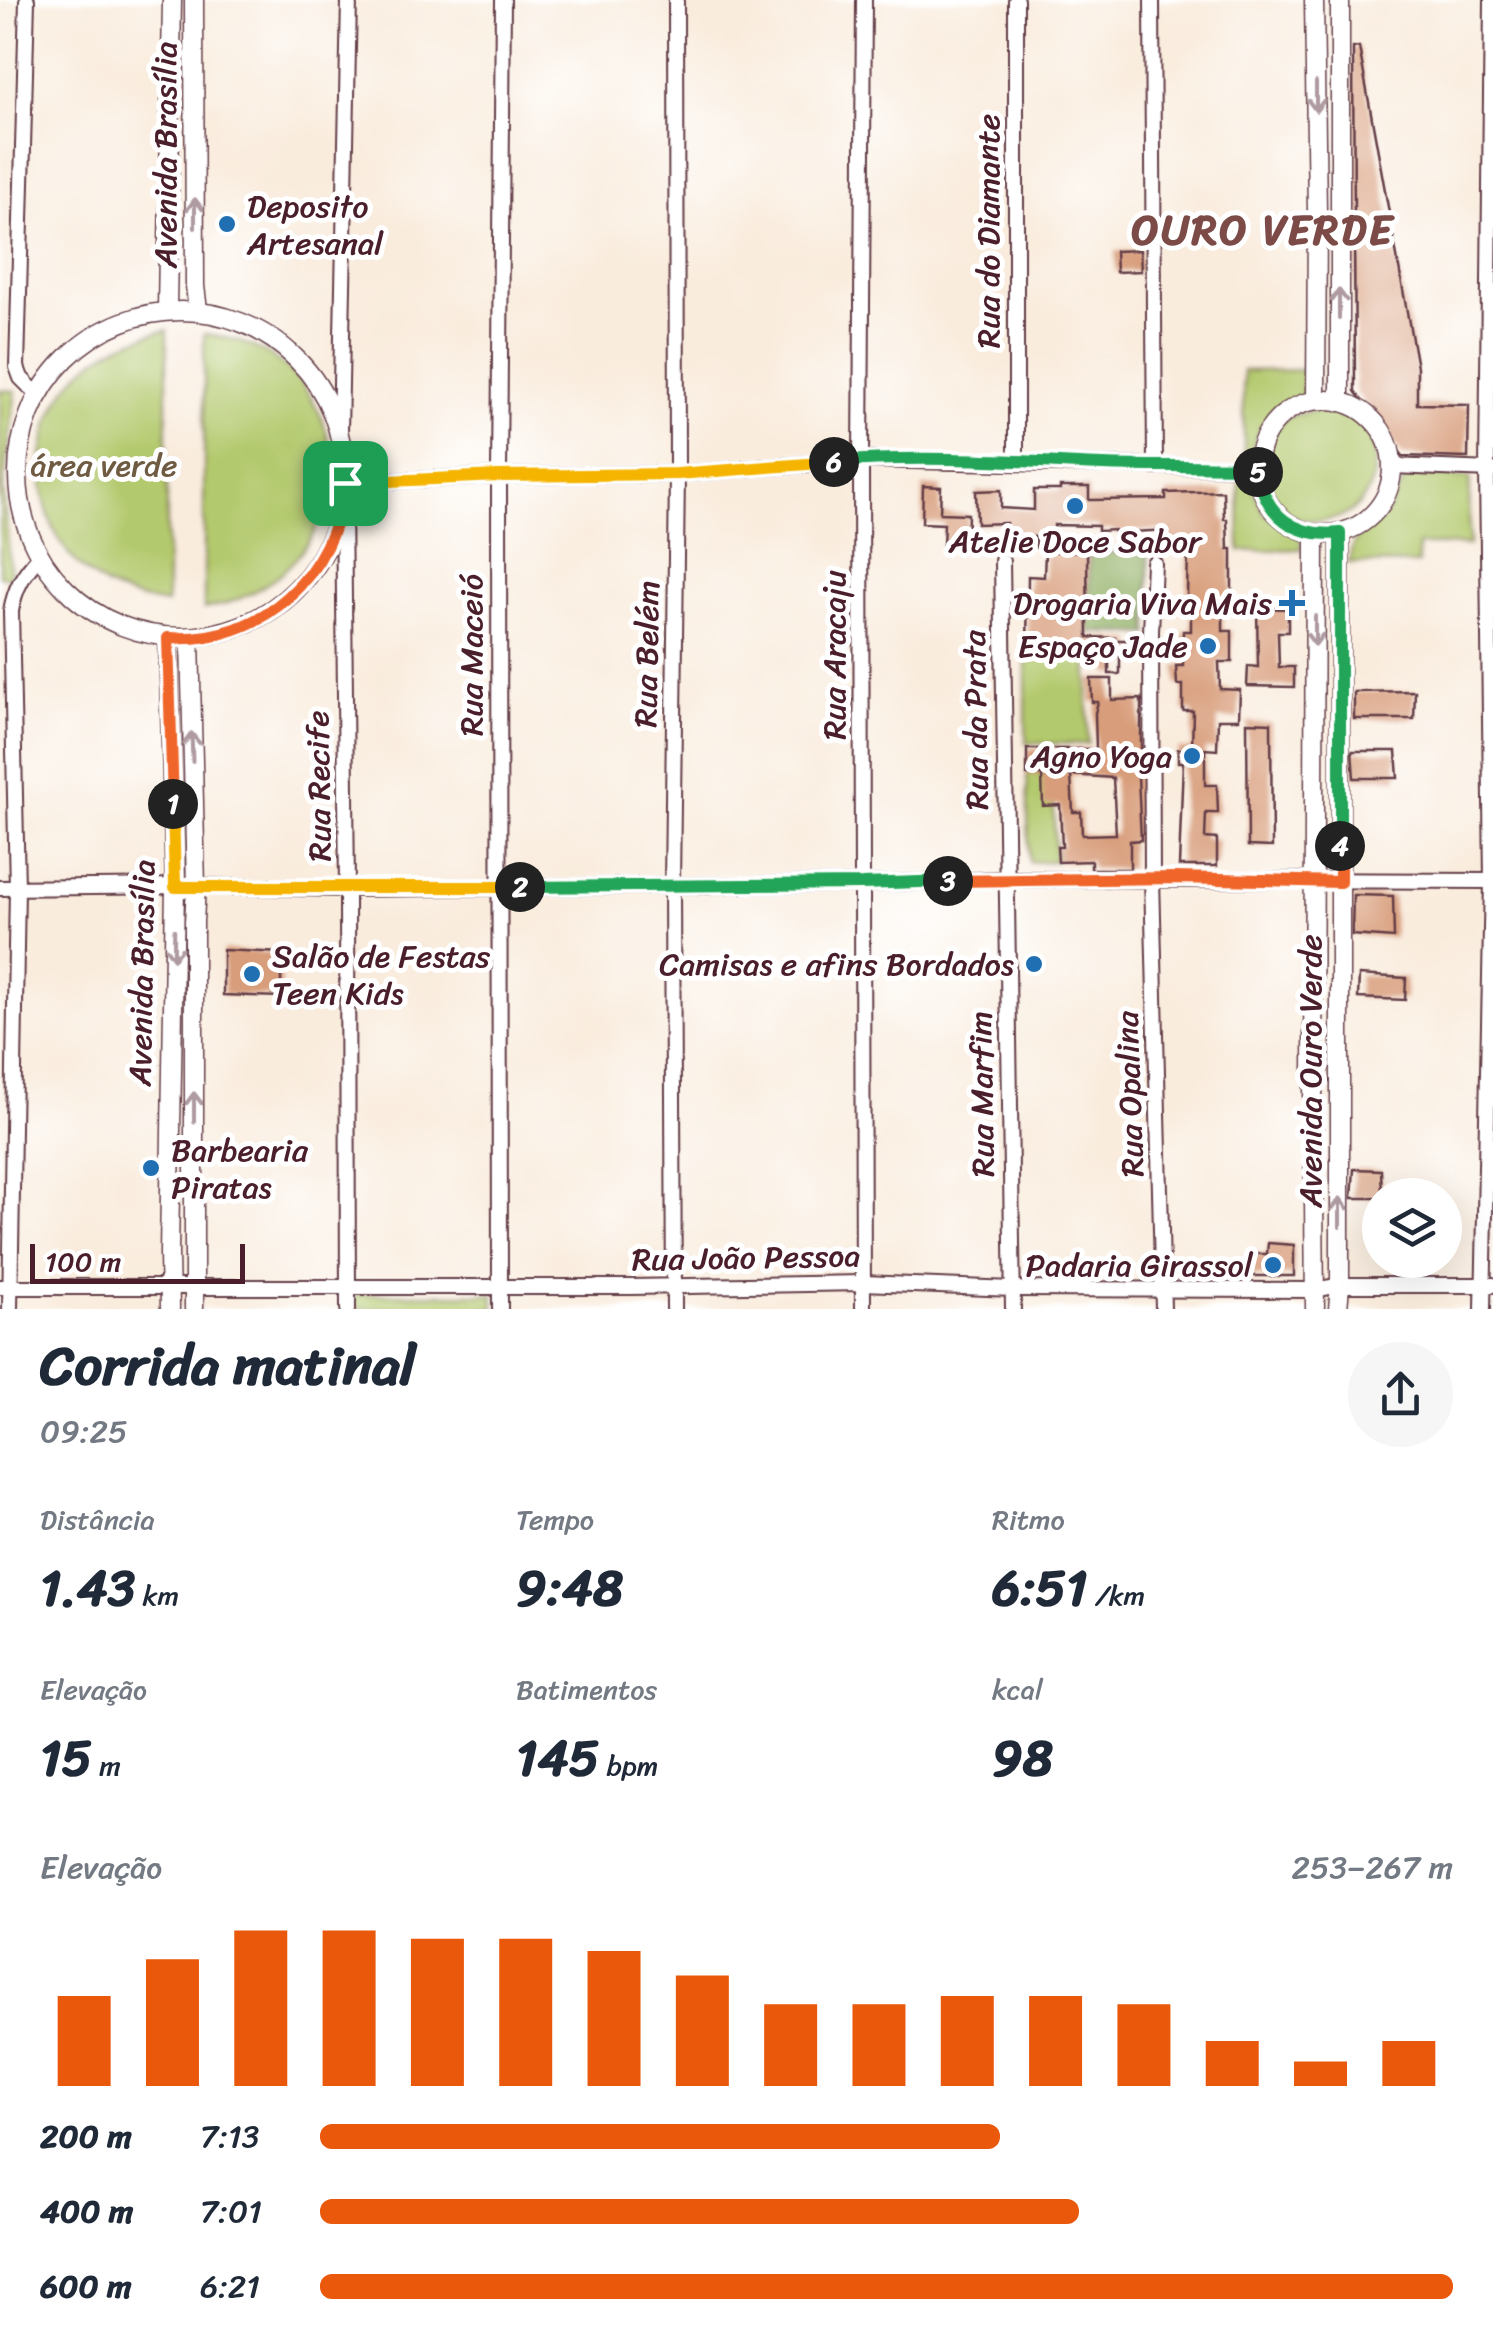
<!DOCTYPE html>
<html lang="pt">
<head>
<meta charset="utf-8">
<style>
	:root { --surface:#fff; --page:#f6f6f7; --text:#1f2937; --muted:#747a83; --accent:#ea580c }
	body { margin:0; font-family:Sriracha,sans-serif; background:var(--page); color:var(--text); height:100vh; display:flex; flex-direction:column; font-size:38px; white-space:nowrap }
	* { box-sizing:border-box; margin:0 }
	p { font-size:32px; color:var(--muted) }
	.icon { flex:none; width:55px; height:55px; fill:none; stroke:currentColor; stroke-width:2; stroke-linecap:round; stroke-linejoin:round }
	.map { position:relative; height:1309px; overflow:hidden }
	.panel { display:flex; flex-direction:column; background:var(--surface); flex:1 }
	.panel>* { flex:none }
	.controls { position:absolute; left:1362px; top:1178px; display:grid; gap:20px }
	.controls a { display:grid; place-items:center; width:100px; height:100px; border-radius:50%; background:var(--surface); box-shadow:0 10px 40px #0002; font-size:50px }
	.scale { position:absolute; left:30px; bottom:25px; width:215px; box-sizing:border-box; padding-left:10px; border:5px solid #4a1f2b; border-top:0; font-size:28px; line-height:35px; white-space:nowrap; color:#4a1f2b; -webkit-text-stroke:8px #fff; paint-order:stroke }
	.pin { position:absolute; display:grid; place-items:center; width:85px; height:85px; color:#fff; margin:-42px; border-radius:20px; box-shadow:0 5px 15px #0006 }
	.km { position:absolute; width:50px; height:50px; margin:-25px; border-radius:50%; background:#222; color:#fff; font-size:28px; line-height:50px; text-align:center }
	.round { display:grid; place-items:center; flex:none; width:105px; height:105px; border-radius:52px; background:var(--page) }
	.head { display:flex; align-items:center; justify-content:space-between; height:170px; padding:0 40px }
	h1 { font-size:55px; font-weight:700; line-height:75px }
	.figures { display:grid; grid-template-columns:repeat(3,1fr); gap:15px; height:170px; padding:10px 40px }
	.figures div { display:grid; align-content:center }
	.figures b { font-size:50px; font-weight:700 }
	.figures small { font-size:28px; font-weight:400 }
	.figures p { font-size:28px }
	.chart { height:280px; padding:20px 40px }
	.chart p { display:flex; justify-content:space-between }
	.chart svg { width:100%; height:180px; margin-top:10px; stroke:var(--accent); stroke-width:6 }
	ul { padding:0 40px; list-style:none; font-size:32px }
	li { display:grid; grid-template-columns:160px 120px 1fr; align-items:center; height:75px }
	li i { height:25px; border-radius:12px; background:var(--accent) }
	.map>svg:first-child { display:block }
	.green { fill:#b3c96d; stroke:#7e744c; stroke-width:2.5 }
	.forest { fill:#8ead60; stroke:#6c6646; stroke-width:2.5 }
	.building { fill:#d89d7a; fill-rule:evenodd }
	.lines { fill:none; stroke-linecap:round; stroke-linejoin:round }
	.minor-casing { stroke:#643e46; stroke-width:18 }
	.tertiary-casing { stroke:#643e46; stroke-width:21 }
	.minor { stroke:#fff; stroke-width:14 }
	.tertiary { stroke:#fff; stroke-width:18 }
	.oneway { stroke:#ae9aa0 }
	.split-1-casing { stroke:#fff; stroke-width:20 }
	.split-2-casing { stroke:#fff; stroke-width:20 }
	.split-3-casing { stroke:#fff; stroke-width:20 }
	.split-4-casing { stroke:#fff; stroke-width:20 }
	.split-5-casing { stroke:#fff; stroke-width:20 }
	.split-6-casing { stroke:#fff; stroke-width:20 }
	.split-7-casing { stroke:#fff; stroke-width:20 }
	.split-1 { stroke:#f0652b; stroke-width:12 }
	.split-2 { stroke:#f5b400; stroke-width:12 }
	.split-3 { stroke:#22a559; stroke-width:12 }
	.split-4 { stroke:#f0652b; stroke-width:12 }
	.split-5 { stroke:#22a559; stroke-width:12 }
	.split-6 { stroke:#22a559; stroke-width:12 }
	.split-7 { stroke:#f5b400; stroke-width:12 }
	.poi-dot { fill:#1f6fb2; stroke:#fff; stroke-width:4 }
	.labels { text-anchor:middle; dominant-baseline:central; stroke-width:10; stroke-linejoin:round; paint-order:stroke }
	.street-label { font-size:32px; fill:#4a1f2b; stroke:#fff }
	.poi-label { font-size:32px; fill:#4a1f2b; stroke:#fff; text-anchor:end }
	.park-label { font-size:32px; fill:#6f5a42; stroke:#fff }
	.district-label { font-size:42px; font-weight:bold; letter-spacing:2.5px; fill:#7c4b47; stroke:#fff }
</style>
</head>
<body>
<div class="map">
<svg width="1493" height="1309" viewBox="0 0 1493 1309">
	<rect width="100%" height="100%" fill="#fff"/>
	<filter id="ink" filterUnits="userSpaceOnUse"><feTurbulence type="fractalNoise" baseFrequency=".01" numOctaves="2"/><feDisplacementMap in="SourceGraphic" scale="20" xChannelSelector="R" yChannelSelector="G"/><feConvolveMatrix kernelMatrix="1 2 1 2 8 2 1 2 1" color-interpolation-filters="sRGB"/></filter>
	<filter id="wash" filterUnits="userSpaceOnUse"><feTurbulence type="fractalNoise" baseFrequency=".0048" numOctaves="4" result="noise"/><feDisplacementMap in="SourceGraphic" scale="40" xChannelSelector="R" yChannelSelector="G"/><feGaussianBlur stdDeviation="2.25" result="paint"/><feColorMatrix in="noise" values="0 0 0 0 0 0 0 0 0 0 0 0 0 0 0 0 0 1.4 0 .05"/><feComposite in="paint" operator="in"/></filter>
	<g filter="url(#wash)">
		<rect width="100%" height="100%" fill="#f9ecdd"/>
		<g class="green">
			<path d="M167,330V604C139,600 111,593 89,574C20,518 27,403 102,355C123,342 143,336 167,330Z"/>
			<path d="M204,334C220,336 235,339 249,345C275,355 298,375 312,399C366,489 301,593 204,609Z"/>
			<path d="M1302,370L1303,397C1268,408 1258,424 1250,458H1244L1243,371Z"/>
			<path d="M0,390L16,391L3,487L11,577L0,576Z"/>
			<path d="M1334,410C1345,416 1358,420 1366,431C1381,451 1376,485 1360,503C1344,522 1310,526 1288,514C1280,510 1273,499 1269,491C1253,463 1263,425 1295,415C1308,411 1321,411 1334,410Z"/>
			<path d="M1239,475H1248L1263,512L1301,537V549L1240,551Z"/>
			<path d="M1408,476L1470,477L1469,545H1418V564L1349,563C1352,528 1370,534 1387,512C1396,501 1397,488 1408,476Z"/>
			<path d="M1026,659L1088,660V744L1026,743Z"/>
			<path d="M1027,774H1042L1054,805L1055,861L1029,862Z"/>
			<rect x="353" y="1294" width="141" height="15"/>
		</g>
		<path class="forest" d="M1148,552L1149,634L1089,632V553Z"/>
		<g id="blocks">
			<g class="building">
				<path d="M1359,47L1417,367V404L1469,405L1468,458L1403,456L1355,391L1353,48Z"/>
				<path d="M1140,250L1141,271L1116,272L1115,251Z"/>
				<path d="M923,486L941,487L940,513L968,514L967,547L943,546L944,524L922,523Z"/>
				<path d="M1060,487H1089V500L1166,499V493L1223,491L1224,519H1227L1228,549H1232V598H1223V631H1232V662H1219L1220,689L1240,690L1239,719H1218L1217,750L1205,749V785H1217L1218,813H1206L1205,838L1217,839V866H1179L1183,762H1178V749H1192L1193,711H1183V685H1177L1176,666H1183V631H1191V598H1187L1188,546H1168V530L1114,533V530L1098,531V526L1054,525L1055,548H1036V537L1005,536L1006,523L977,524L976,491L1001,490V508L1034,510V490H1060Z"/>
				<path d="M1087,551L1088,637L1115,638V640H1133L1134,654H1120V674H1109V651H1027L1028,576L1044,577L1045,552Z"/>
				<path d="M1257,608L1288,609V632H1278L1279,667H1294V687L1247,686L1248,666L1258,667Z"/>
				<path d="M1091,679H1112V700L1141,699V776H1138L1141,840L1130,841V869H1091V861L1058,862L1057,847H1062L1060,805L1043,806L1042,775H1027V749H1096L1095,713L1098,702H1092ZM1071,775L1113,778L1116,834L1082,835L1081,812H1073Z"/>
				<path d="M1415,691L1414,719H1354V692Z"/>
				<path d="M1247,722L1271,723L1272,847L1248,846Z"/>
				<path d="M1352,751H1396L1398,778H1354Z"/>
				<path d="M1353,895L1393,896L1394,938L1352,935Z"/>
				<path d="M223,950L281,953V997L223,995Z"/>
				<path d="M1359,975L1406,978L1405,1000L1358,998Z"/>
				<path d="M1354,1169L1381,1170L1382,1195H1380V1198H1352Z"/>
				<path d="M1268,1243L1294,1245V1276H1252V1254H1267Z"/>
			</g>
		</g>
	</g>
	<g filter="url(#ink)">
		<use href="#blocks" fill-opacity="0" stroke="#643e46" stroke-width="2.5"/>
		<g class="lines">
			<g class="minor-casing">
				<g id="minor">
					<path d="M27,0L17,367L21,378L37,394"/>
					<path d="M1016,0V461"/>
					<path d="M1152,0L1155,467"/>
					<path d="M340,432L349,0"/>
					<path d="M1392,466L1492,470"/>
					<path d="M345,483L499,476L677,474L861,460L1257,468"/>
					<path d="M343,502L347,889L348,1309"/>
					<path d="M1002,561L1013,1309"/>
					<path d="M1154,563L1151,632L1152,878L1163,1309"/>
					<path d="M0,888L186,886L347,889L862,884L1005,879L1493,881"/>
					<path d="M0,1287H631L863,1283L1013,1289L1315,1290L1340,1285H1493"/>
					<path d="M10,1309L17,888L11,611C15,588 23,574 39,557"/>
					<path d="M500,1309L499,476L503,0"/>
					<path d="M674,1309L672,885L677,474L676,0"/>
					<path d="M863,1309L861,460L864,0"/>
					<path d="M1483,1309L1492,881L1487,470L1492,0"/>
				</g>
			</g>
			<g class="tertiary-casing">
				<g id="tertiary">
					<path d="M194,0L195,286L198,310"/>
					<path d="M1314,0L1317,213L1316,400"/>
					<path d="M167,310L172,0"/>
					<circle cx="181" cy="474" r="163"/>
					<circle cx="1325" cy="467" r="67"/>
					<path d="M1340,402V0"/>
					<path d="M168,638L175,887L169,1253L170,1309"/>
					<path d="M190,638L196,887L194,922V1309"/>
					<path d="M1315,1309L1313,1085L1315,534"/>
					<path d="M1338,1309L1340,1285V533"/>
				</g>
			</g>
			<use href="#minor" class="minor"/>
			<use href="#tertiary" class="tertiary"/>
		</g>
		<defs><path id="oneway-shaft" d="M-6 0H5M1.5-3L5.5 0L1.5 3" fill="none" stroke-width="1.6" stroke-linecap="round" stroke-linejoin="round" transform="scale(2.5)"/></defs>
		<g class="oneway">
			<use href="#oneway-shaft" transform="translate(1316 97) rotate(90)"/>
			<use href="#oneway-shaft" transform="translate(195 213) rotate(-90)"/>
			<use href="#oneway-shaft" transform="translate(1339 304) rotate(-90)"/>
			<use href="#oneway-shaft" transform="translate(1315 631) rotate(90)"/>
			<use href="#oneway-shaft" transform="translate(192 747) rotate(-92)"/>
			<use href="#oneway-shaft" transform="translate(174 945) rotate(91)"/>
			<use href="#oneway-shaft" transform="translate(194 1107) rotate(-90)"/>
			<use href="#oneway-shaft" transform="translate(1340 1212) rotate(-90)"/>
		</g>
	</g>
	<g class="lines" filter="url(#ink)">
		<g class="split-1-casing">
			<path id="split-1" d="M173,804L168,638C263,644 334,575 345,483"/>
		</g>
		<g class="split-2-casing">
			<path id="split-2" d="M173,804L175,887H520"/>
		</g>
		<g class="split-3-casing">
			<path id="split-3" d="M520,887L862,884L948,881"/>
		</g>
		<g class="split-4-casing">
			<path id="split-4" d="M948,881L1176,878L1340,882V846"/>
		</g>
		<g class="split-5-casing">
			<path id="split-5" d="M1258,472C1265,516 1296,538 1340,533V846"/>
		</g>
		<g class="split-6-casing">
			<path id="split-6" d="M834,462C923,455 1014,461 1103,465C1155,467 1206,465 1257,468L1258,472"/>
		</g>
		<g class="split-7-casing">
			<path id="split-7" d="M345,483L499,476L677,474L834,462"/>
		</g>
		<use href="#split-1" class="split-1"/>
		<use href="#split-2" class="split-2"/>
		<use href="#split-3" class="split-3"/>
		<use href="#split-4" class="split-4"/>
		<use href="#split-5" class="split-5"/>
		<use href="#split-6" class="split-6"/>
		<use href="#split-7" class="split-7"/>
	</g>
	<g class="poi-dot">
		<circle cx="227" cy="224" r="10"/>
		<circle cx="1075" cy="506" r="10"/>
		<path d="M1287 588h10v10h10v10h-10v10h-10v-10h-10v-10h10z"/>
		<circle cx="1208" cy="646" r="10"/>
		<circle cx="1192" cy="756" r="10"/>
		<circle cx="1034" cy="964" r="10"/>
		<circle cx="252" cy="974" r="10"/>
		<circle cx="151" cy="1168" r="10"/>
		<circle cx="1273" cy="1265" r="10"/>
	</g>
	<g class="labels">
		<g class="street-label">
			<text transform="translate(165 155) rotate(-90)">Avenida Brasília</text>
			<text transform="translate(988 231) rotate(-90)">Rua do Diamante</text>
			<text transform="translate(647 654) rotate(-89)">Rua Belém</text>
			<text transform="translate(471 655) rotate(-90)">Rua Maceió</text>
			<text transform="translate(834 655) rotate(-90)">Rua Aracaju</text>
			<text transform="translate(976 720) rotate(-91)">Rua da Prata</text>
			<text transform="translate(319 786) rotate(-91)">Rua Recife</text>
			<text transform="translate(142 973) rotate(-89)">Avenida Brasília</text>
			<text transform="translate(1310 1071) rotate(-90)">Avenida Ouro Verde</text>
			<text transform="translate(982 1094) rotate(-91)">Rua Marfim</text>
			<text transform="translate(1130 1094) rotate(-92)">Rua Opalina</text>
			<text transform="translate(746 1258) rotate(-1)">Rua João Pessoa</text>
		</g>
		<g class="poi-label">
			<text x="247" y="206" text-anchor="start">Deposito<tspan x="247" dy="37">Artesanal</tspan></text>
			<text x="1075" y="541" text-anchor="middle">Atelie Doce Sabor</text>
			<text x="1272" y="603">Drogaria Viva Mais</text>
			<text x="1188" y="646">Espaço Jade</text>
			<text x="1172" y="756">Agno Yoga</text>
			<text x="272" y="956" text-anchor="start">Salão de Festas<tspan x="272" dy="37">Teen Kids</tspan></text>
			<text x="1014" y="964">Camisas e afins Bordados</text>
			<text x="171" y="1150" text-anchor="start">Barbearia<tspan x="171" dy="37">Piratas</tspan></text>
			<text x="1253" y="1265">Padaria Girassol</text>
		</g>
		<g class="park-label">
			<text x="104" y="465">área verde</text>
		</g>
		<g class="district-label">
			<text x="1263" y="230">OURO VERDE</text>
		</g>
	</g>
</svg>
<div class="controls">
<a><svg class="icon" aria-label="layers" viewBox="0 0 24 24"><path d="M12 4l9 5-9 5-9-5zM3 14l9 5 9-5"/></svg></a>
</div>
<div class="scale">100 m</div>
<div class="pin" style="left:345px;top:483px;background:#1e9e55"><svg class="icon" aria-label="arrive" viewBox="0 0 24 24"><path d="M6 21V4h12l-3 4 3 4H6"/></svg></div>
<b class="km" style="left:173px;top:804px">1</b>
<b class="km" style="left:520px;top:887px">2</b>
<b class="km" style="left:948px;top:881px">3</b>
<b class="km" style="left:1340px;top:846px">4</b>
<b class="km" style="left:1258px;top:472px">5</b>
<b class="km" style="left:834px;top:462px">6</b>
</div>
<section class="panel">
<div class="head"><div><h1>Corrida matinal</h1><p>09:25</p></div><a class="round"><svg class="icon" aria-label="share" viewBox="0 0 24 24"><path d="M12 15V3M7 8l5-5 5 5M5 13v7h14v-7"/></svg></a></div>
<div class="figures">
<div><p>Distância</p><b>1.43<small> km</small></b></div>
<div><p>Tempo</p><b>9:48</b></div>
<div><p>Ritmo</p><b>6:51<small> /km</small></b></div>
</div>
<div class="figures">
<div><p>Elevação</p><b>15<small> m</small></b></div>
<div><p>Batimentos</p><b>145<small> bpm</small></b></div>
<div><p>kcal</p><b>98</b></div>
</div>
<div class="chart"><p><span>Elevação</span>253–267 m</p>
<svg viewBox="0 0 160 44" preserveAspectRatio="none"><path d="M5 44V22M15 44V13M25 44V6M35 44V6M45 44V8M55 44V8M65 44V11M75 44V17M85 44V24M95 44V24M105 44V22M115 44V22M125 44V24M135 44V33M145 44V38M155 44V33"/></svg>
</div>
<ul>
<li><b>200 m</b>7:13<i style="width:60%"></i></li>
<li><b>400 m</b>7:01<i style="width:67%"></i></li>
<li><b>600 m</b>6:21<i style="width:100%"></i></li>
</ul>
</section>
</body>
</html>
